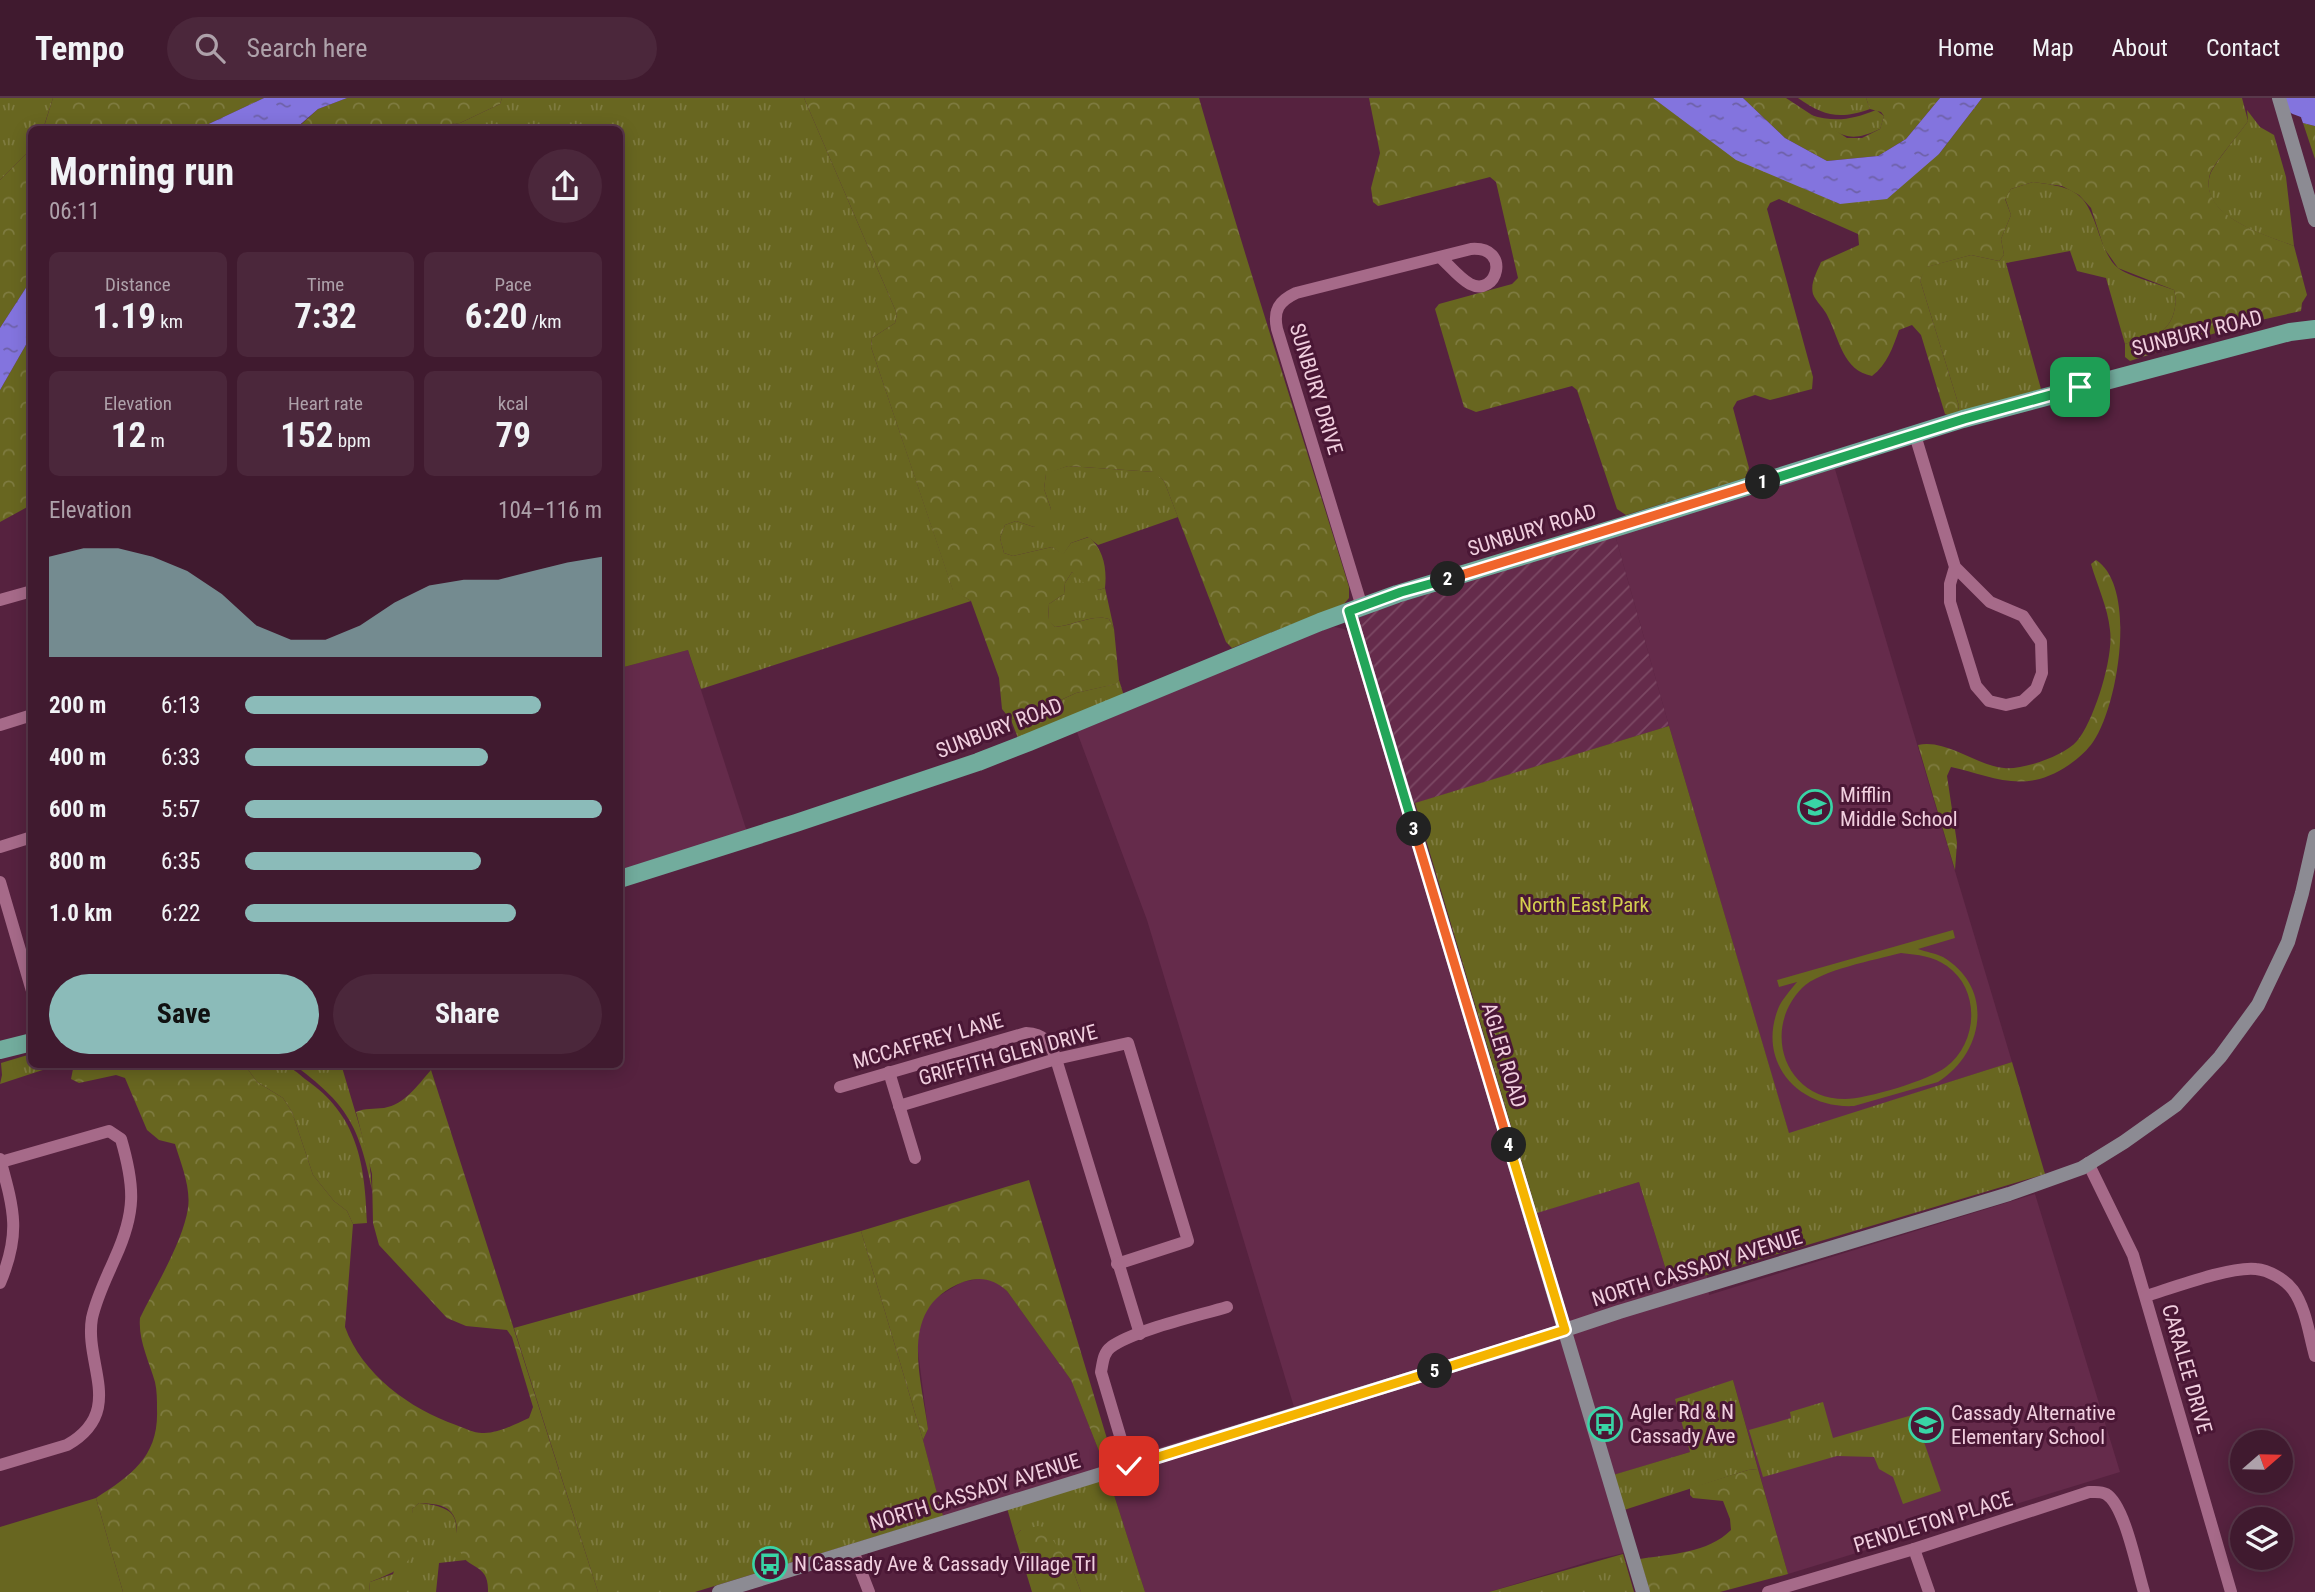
<!DOCTYPE html>
<html lang="en">
<head>
<meta charset="utf-8">
<style>
	:root { --surface:#401a2f; --page:#4b273b; --text:#f1f3f6; --muted:#aea1aa; --line:#59384b; --accent:#8bbbb9 }
	body { margin:0; font-family:"Roboto Condensed",sans-serif; background:var(--page); color:var(--text); height:100vh; display:flex; flex-direction:column; font-size:26px; white-space:nowrap }
	* { box-sizing:border-box; margin:0 }
	p { font-size:23px; color:var(--muted) }
	.icon { flex:none; width:38px; height:38px; fill:none; stroke:currentColor; stroke-width:2; stroke-linecap:round; stroke-linejoin:round }
	.map { position:relative; flex:1; overflow:hidden }
	.details { position:absolute; left:28px; top:28px; width:595px; height:942px; display:flex; flex-direction:column; background:var(--surface); border-radius:10px; box-shadow:0 4px 18px #0003,0 0 0 2px var(--line) }
	.details>* { flex:none }
	.needle { width:46px; rotate:70deg }
	.tools { position:absolute; left:2230px; top:1332px; display:grid; gap:14px }
	.tools a { display:grid; place-items:center; width:63px; height:63px; border-radius:50%; background:var(--surface); box-shadow:0 4px 18px #0003,0 0 0 2px var(--line); font-size:35px }
	.pin { position:absolute; display:grid; place-items:center; width:60px; height:60px; color:#fff; margin:-30px; border-radius:14px; box-shadow:0 4px 10px #0006 }
	.km { position:absolute; width:35px; height:35px; margin:-18px; border-radius:50%; background:#222; color:#fff; font-size:19px; line-height:35px; text-align:center }
	.round { display:grid; place-items:center; flex:none; width:74px; height:74px; border-radius:37px; background:var(--page) }
	.headline { display:flex; align-items:center; justify-content:space-between; height:119px; padding:0 21px }
	h1 { font-size:38px; font-weight:700; line-height:52px }
	.figures { display:grid; grid-template-columns:repeat(3,1fr); gap:10px; height:119px; padding:7px 21px }
	.figures div { display:grid; align-content:center; border-radius:10px; background:var(--page); text-align:center }
	.figures b { font-size:35px; font-weight:700 }
	.figures small { font-size:19px; font-weight:400 }
	.figures p { font-size:19px }
	.chart { height:196px; padding:14px 21px }
	.chart p { display:flex; justify-content:space-between }
	.chart svg { width:100%; height:126px; margin-top:7px; fill:var(--accent); opacity:.7 }
	.action { display:flex; gap:14px; margin-top:auto; padding:14px 21px }
	.action a { flex:1; height:80px; border-radius:42px; background:var(--accent); color:#111; font-size:28px; font-weight:700; line-height:80px; text-align:center }
	.action a+a { background:var(--page); color:var(--text) }
	ul { padding:0 21px; list-style:none; font-size:23px }
	li { display:grid; grid-template-columns:112px 84px 1fr; align-items:center; height:52px }
	li i { height:18px; border-radius:9px; background:var(--accent) }
	header { display:flex; align-items:center; gap:42px; box-sizing:border-box; height:98px; padding:0 35px; background:var(--surface); border-bottom:2px solid var(--line) }
	header strong { font-size:33px }
	nav { display:flex; gap:38px; margin-inline-start:auto; font-size:24px }
	.search { width:490px; height:63px; background:var(--page); display:flex; align-items:center; gap:18px; box-sizing:border-box; padding:0 24px; border-radius:38px; color:var(--muted); font-size:26px }
	.map>svg:first-child { display:block }
	.built { fill:#652b4b }
	.industrial { fill:url(#industrial-furrows) }
	.grass { fill:url(#grass-tufts) }
	.forest { fill:url(#forest-crowns) }
	.pitch { fill:#686620; fill-rule:evenodd }
	.water { fill:url(#water-ripples) }
	.lines { fill:none; stroke-linecap:round; stroke-linejoin:round }
	.river { stroke:#8374de; stroke-width:19 }
	.minor { stroke:#a66a89; stroke-width:12 }
	.secondary { stroke:#8c8b93; stroke-width:14 }
	.primary { stroke:#72ac9d; stroke-width:18 }
	.split-1-casing { stroke:#fff; stroke-width:14 }
	.split-2-casing { stroke:#fff; stroke-width:14 }
	.split-3-casing { stroke:#fff; stroke-width:14 }
	.split-4-casing { stroke:#fff; stroke-width:14 }
	.split-5-casing { stroke:#fff; stroke-width:14 }
	.split-6-casing { stroke:#fff; stroke-width:14 }
	.split-1 { stroke:#22a559; stroke-width:9 }
	.split-2 { stroke:#f0652b; stroke-width:9 }
	.split-3 { stroke:#22a559; stroke-width:9 }
	.split-4 { stroke:#f0652b; stroke-width:9 }
	.split-5 { stroke:#f5b400; stroke-width:9 }
	.split-6 { stroke:#f5b400; stroke-width:9 }
	.labels { text-anchor:middle; dominant-baseline:central; stroke-width:6; stroke-linejoin:round; paint-order:stroke }
	.street-label { font-size:21px; fill:#f1cfdf; stroke:#4a1735 }
	.poi-label { font-size:21px; fill:#f1cfdf; stroke:#4a1735; text-anchor:start }
	.park-label { font-size:21px; fill:#d3cf4e; stroke:#4a1735 }
</style>
</head>
<body>
<header>
<strong>Tempo</strong>
<div class="search"><svg class="icon" aria-label="search" viewBox="0 0 24 24"><circle cx="10" cy="10" r="6"/><path d="M15 15l6 6"/></svg>Search here</div>
<nav><a>Home</a><a>Map</a><a>About</a><a>Contact</a></nav>
</header>
<div class="map">
<svg width="2315" height="1494" viewBox="0 0 2315 1494">
	<defs>
		<pattern id="industrial-furrows" width="10" height="10" patternUnits="userSpaceOnUse" patternTransform="scale(1.75)"><rect width="10" height="10" fill="#652b4b"/><path d="M-1 1l2-2M0 10L10 0M9 11l2-2" fill="none" stroke="#7c4964"/></pattern>
		<pattern id="grass-tufts" width="24" height="20" patternUnits="userSpaceOnUse" patternTransform="scale(1.75)"><rect width="24" height="20" fill="#686620"/><path d="M3 7l-1-3M5 7V3M7 7l1-3M15 17l-1-3M17 17v-4M19 17l1-3" fill="none" stroke="#7e7b40"/></pattern>
		<pattern id="forest-crowns" width="20" height="18" patternUnits="userSpaceOnUse" patternTransform="scale(1.75)"><rect width="20" height="18" fill="#686620"/><path d="M2 6a3 3 0 1 1 6 0M12 15a3 3 0 1 1 6 0" fill="none" stroke="#7e7b40"/></pattern>
		<pattern id="water-ripples" width="26" height="14" patternUnits="userSpaceOnUse" patternTransform="scale(1.75)"><rect width="26" height="14" fill="#8374de"/><path d="M2 4q2-2 4 0t4 0M15 11q2-2 4 0t4 0" fill="none" stroke="#6e61a8"/></pattern>
	</defs>
	<rect width="100%" height="100%" fill="#56223f"/>
	<g class="built">
		<path d="M1834,368L2012,964L1789,1036L1669,628L1615,437Z"/>
		<path d="M1335,529L1344,531L1349,535L1525,1118L1639,1084L1670,1185L1707,1177L1709,1197L2035,1096L2120,1374L1788,1476L1733,1282L1690,1354L1614,1377L1637,1452L1594,1462L1489,1494H1145L1108,1378L943,1418L923,1342L928,1331L917,1246L921,1220L934,1201L962,1184L983,1180L997,1184L1007,1193L1071,1282L1104,1366L1294,1309L1147,822L1077,634L1325,530Z"/>
		<path d="M688,552L749,740L620,780V570Z"/>
	</g>
	<path class="industrial" d="M1615,437L1669,628L1403,709L1354,512Z"/>
	<g class="grass">
		<path d="M0,0H53L43,31L32,32L31,51L0,82Z"/>
		<path d="M502,0H804L897,216L895,225L872,240L871,249L953,492L971,503L701,591L688,552L620,570V32H423L433,28L460,25L500,6Z"/>
		<path d="M1798,0H1866L1870,11C1839,22 1824,18 1798,0Z"/>
		<path d="M1876,12L1884,18L1880,31C1846,47 1841,36 1811,17C1835,25 1854,21 1876,12Z"/>
		<path d="M2247,12L2260,29L2274,37L2286,79L2294,148C2266,137 2198,118 2210,77C2214,65 2240,35 2248,23Z"/>
		<path d="M2033,84C2081,90 2086,96 2101,141C2104,150 2110,164 2118,170C2126,177 2161,187 2174,192C2178,205 2174,224 2162,233C2153,239 2136,242 2125,246L2106,180L2077,173L2070,153L2006,165L2041,291L1957,316L1959,308L1920,182L1926,169L1971,157L1999,163L2004,157L2001,141L2011,117L2005,100L2011,91Z"/>
		<path d="M1068,368L1155,374L1164,383L1178,419L1098,447L1088,439L1071,445L1063,457L1052,449L1013,458L1004,455L1000,440L1005,427L1016,423L1034,429L1051,411L1044,391L1046,375Z"/>
		<path d="M1072,474L1099,492L1105,490L1114,531L1109,521C1093,516 1071,528 1055,529L1048,522L1049,506L1064,496L1065,485Z"/>
		<path d="M1119,582L1124,598L1018,640L1011,622L1026,618L1076,595L1115,586Z"/>
		<path d="M1669,628L1789,1035L2012,964L2045,1076L1707,1177L1670,1185L1639,1084L1537,1115L1415,705Z"/>
		<path d="M31,956L32,966H61L0,986L2,977L1,965Z"/>
		<path d="M244,966C256,966 271,964 283,966C290,968 299,976 305,981C358,1017 365,1066 367,1125L353,1126L347,1113L334,1103L313,1077L292,1014L283,1000L257,984Z"/>
		<path d="M293,966H341L369,1060L372,1092C359,1027 347,1006 293,966Z"/>
		<path d="M861,1133L923,1342L943,1418L695,1494H598L514,1230Z"/>
		<path d="M1733,1282L1758,1371L1748,1372L1624,1412L1613,1377L1690,1354L1675,1301Z"/>
		<path d="M1823,1304L1833,1340L1923,1314L1924,1344L1941,1393L1903,1406L1893,1379L1879,1371L1874,1359L1837,1358L1763,1379L1749,1332L1791,1320L1790,1314Z"/>
		<path d="M1108,1378L1145,1494H1081L1072,1470L1021,1432L1015,1438L1007,1410Z"/>
		<path d="M419,1405C475,1411 445,1431 466,1462L439,1465L436,1494H369L370,1484L393,1476L413,1419L412,1411Z"/>
		<path d="M1623,1456L1634,1494H1489Z"/>
	</g>
	<g class="forest">
		<path d="M53,0H264L198,31L43,32Z"/>
		<path d="M347,0H502L500,6L460,25L433,28L423,31L295,32L318,11Z"/>
		<path d="M804,0H1199C1246,164 1299,326 1349,489V500L1344,506L1232,550L1226,544L1164,383L1154,374L1068,368L1046,376L1044,391L1051,411L1045,424L1034,429L1016,423L1005,427L1000,440L1004,455L1013,458L1052,449L1063,456L1071,445L1089,439C1104,452 1107,471 1105,490L1099,492L1086,487L1072,474L1065,485L1064,496L1049,506L1048,521L1055,529C1072,528 1093,516 1109,521L1114,531L1119,582L1116,586L1076,595L1025,618L1011,622L1002,611L999,580L971,503L953,493L871,249L872,240L895,225L897,216Z"/>
		<path d="M1369,0H1653C1711,42 1775,77 1840,106L1939,56L1982,0H2242L2248,23C2240,35 2214,65 2210,76C2198,118 2266,137 2294,148L2307,197L2302,205L2301,213L2243,226L2130,263L2125,259V246C2136,242 2153,239 2162,233C2174,224 2178,205 2174,192L2118,170L2104,150L2091,110L2079,97L2062,88L2033,84L2011,91L2005,101L2011,117L2001,141L2004,157L1999,163L1971,157L1927,169L1920,182L1959,308L1957,316L1951,318L1945,316L1921,237L1912,227L1899,232C1893,249 1887,267 1872,278C1843,272 1840,243 1828,219C1825,211 1816,204 1813,196C1810,185 1817,174 1821,164L1859,147L1858,136L1779,101L1770,105L1767,111L1813,279L1812,291L1770,302L1755,297L1737,303L1733,310L1749,370L1745,380L1626,417L1617,411L1577,292L1572,288L1476,314L1464,309L1435,211L1439,206L1512,186L1518,180L1496,84L1490,79L1378,108L1373,104L1371,90L1380,55Z"/>
		<path d="M1743,0H1786L1847,40H1862L1880,31L1884,18L1881,14L1870,11L1866,0H1940L1906,41L1878,58L1827,63L1785,40Z"/>
		<path d="M2303,25L2315,28V61Z"/>
		<path d="M31,51V182L0,230V82Z"/>
		<path d="M31,238V407L0,424V292Z"/>
		<path d="M2096,462C2138,489 2118,608 2093,644C2081,661 2056,678 2035,682C2007,688 1979,675 1951,669L1947,678L1957,745L1955,772L1918,647C1947,641 1974,667 2004,670C2023,672 2064,658 2077,643C2094,623 2114,559 2110,532C2108,510 2097,487 2091,466Z"/>
		<path d="M74,966H244L257,984L283,1000L292,1014L313,1077L334,1103L347,1113L353,1126L345,1229C362,1276 410,1311 456,1327C464,1330 474,1335 482,1335C498,1336 515,1326 529,1320L533,1309L512,1239L507,1232L466,1228L447,1220L379,1147L373,1125L372,1076L356,1014C365,1010 374,1011 384,1010C405,1006 417,988 431,972L598,1494H488C489,1463 467,1474 459,1451C454,1438 461,1426 451,1414C443,1405 430,1406 419,1405L412,1411C413,1419 418,1425 419,1432C420,1463 395,1475 370,1484L369,1494H123L96,1400C132,1377 159,1358 157,1311C157,1302 157,1293 155,1284C149,1263 138,1242 140,1220C155,1189 183,1144 188,1110C191,1089 181,1066 175,1046L159,1042L147,1032L125,980L116,977L79,985L71,981Z"/>
		<path d="M1029,1082L1114,1364L1104,1366L1071,1282L1007,1193C994,1181 980,1178 963,1184C897,1209 921,1278 928,1331L923,1342L861,1133Z"/>
		<path d="M1758,1371L1788,1476L1720,1494H1650L1640,1461C1671,1456 1708,1455 1731,1432L1730,1421L1723,1403L1693,1400L1690,1397V1390L1748,1372Z"/>
		<path d="M1038,1428L1044,1429L1072,1470L1081,1494H1032L1015,1438L1021,1432Z"/>
	</g>
	<g class="pitch">
		<path d="M1953,832L1955,840L1918,851C1926,854 1935,855 1943,859C1995,890 1984,955 1938,984L1854,1008C1799,1011 1757,965 1778,911C1782,901 1790,893 1797,884L1779,889L1777,882ZM1901,855C1918,857 1933,858 1947,868C1981,892 1978,945 1946,969C1930,982 1866,1001 1845,1001C1785,1001 1761,932 1802,890C1820,872 1875,862 1901,855Z"/>
		<path d="M96,1400L123,1494H0V1429Z"/>
	</g>
	<g class="water">
		<path d="M264,0H347L318,11L295,31H198Z"/>
		<path d="M1653,0H1743L1785,40L1827,63L1878,58L1906,41L1940,0H1982L1939,56L1887,101L1840,106L1736,62Z"/>
		<path d="M2294,0H2315V28L2303,25Z"/>
		<path d="M31,182V238L0,292V230Z"/>
	</g>
	<g class="lines">
		<path class="river" d="M2289,0L2296,7L2315,14"/>
		<g class="minor">
			<path d="M1915,337L1955,469L1990,504L2023,518L2041,544L2042,575L2036,591L2023,603L2006,607L1989,603L1976,588L1950,504V486L1955,469"/>
			<path d="M0,502L32,493"/>
			<path d="M1362,509L1277,231C1273,212 1279,203 1296,195L1471,151C1512,148 1497,200 1470,186C1459,180 1450,168 1440,159"/>
			<path d="M0,627L32,617"/>
			<path d="M0,749L32,739"/>
			<path d="M0,784L32,893"/>
			<path d="M889,974L915,1060"/>
			<path d="M840,989L1026,935C1044,936 1050,944 1056,961L1140,1236"/>
			<path d="M899,1008L1056,961L1128,945L1188,1143L1117,1166"/>
			<path d="M0,1061C14,1112 21,1135 0,1185"/>
			<path d="M2088,1065L2133,1157L2231,1494"/>
			<path d="M2146,1198C2172,1190 2231,1168 2256,1171C2268,1172 2285,1181 2293,1192C2306,1210 2309,1237 2315,1258"/>
			<path d="M0,1367L67,1347C126,1313 84,1267 92,1220C97,1198 106,1181 115,1160C136,1114 135,1089 121,1041L109,1033L1,1064"/>
			<path d="M1129,1368L1101,1274C1103,1264 1103,1255 1111,1249C1135,1232 1197,1218 1227,1209"/>
			<path d="M1914,1451L1929,1494"/>
			<path d="M853,1453L869,1494"/>
			<path d="M1768,1494L1914,1451L2089,1394C2095,1394 2101,1393 2106,1396C2125,1407 2137,1472 2144,1494"/>
		</g>
		<g class="secondary">
			<path d="M2279,0L2315,122"/>
			<path d="M1349,513L1643,1494"/>
			<path d="M719,1494L1532,1243L1619,1214L2009,1096L2082,1070L2124,1044L2176,1007L2220,959L2258,907L2288,844L2302,795L2315,738"/>
		</g>
		<g class="primary">
			<path d="M620,781L796,725L978,664L1029,644L1320,524L1397,496L1622,428L1963,321L2290,234L2315,231"/>
			<path d="M0,952L32,944"/>
		</g>
	</g>
	<g class="lines">
		<g class="split-1-casing">
			<path id="split-1" d="M1763,384L1964,321L2080,289"/>
		</g>
		<g class="split-2-casing">
			<path id="split-2" d="M1448,481L1763,384"/>
		</g>
		<g class="split-3-casing">
			<path id="split-3" d="M1414,731L1349,513L1401,494L1448,481"/>
		</g>
		<g class="split-4-casing">
			<path id="split-4" d="M1414,731L1509,1047"/>
		</g>
		<g class="split-5-casing">
			<path id="split-5" d="M1435,1273L1565,1232L1509,1047"/>
		</g>
		<g class="split-6-casing">
			<path id="split-6" d="M1129,1368L1435,1273"/>
		</g>
		<use href="#split-1" class="split-1"/>
		<use href="#split-2" class="split-2"/>
		<use href="#split-3" class="split-3"/>
		<use href="#split-4" class="split-4"/>
		<use href="#split-5" class="split-5"/>
		<use href="#split-6" class="split-6"/>
	</g>
	<defs>
		<g id="school-ring" transform="scale(1.75)"><circle r="9.5" fill="#4a1735" stroke="#39d4a5" stroke-width="1.5"/><path d="M0-5L7-2L0 1L-7-2ZM-4 1L0 2.5L4 1V4Q0 6-4 4Z" fill="#39d4a5"/></g>
		<g id="bus-ring" transform="scale(1.75)"><circle r="9.5" fill="#4a1735" stroke="#39d4a5" stroke-width="1.5"/><path d="M-5-6H5V4H4V6H2V4H-2V6H-4V4H-5ZM-3.5-4V0h7V-4ZM-3.5 1.2v1.5H-2V1.2ZM2 1.2v1.5H3.5V1.2Z" fill="#39d4a5"/></g>
	</defs>
	<g fill-rule="evenodd">
		<use href="#school-ring" x="1815" y="709"/>
		<use href="#bus-ring" x="1605" y="1326"/>
		<use href="#school-ring" x="1926" y="1327"/>
		<use href="#bus-ring" x="770" y="1466"/>
	</g>
	<g class="labels">
		<g class="street-label">
			<text transform="translate(2197 235) rotate(-14)">SUNBURY ROAD</text>
			<text transform="translate(1316 291) rotate(73)">SUNBURY DRIVE</text>
			<text transform="translate(1532 432) rotate(-17)">SUNBURY ROAD</text>
			<text transform="translate(999 630) rotate(-21)">SUNBURY ROAD</text>
			<text transform="translate(928 943) rotate(-16)">MCCAFFREY LANE</text>
			<text transform="translate(1008 957) rotate(-15)">GRIFFITH GLEN DRIVE</text>
			<text transform="translate(1504 957) rotate(73)">AGLER ROAD</text>
			<text transform="translate(1697 1170) rotate(-17)">NORTH CASSADY AVENUE</text>
			<text transform="translate(2187 1271) rotate(74)">CARALEE DRIVE</text>
			<text transform="translate(975 1394) rotate(-17)">NORTH CASSADY AVENUE</text>
			<text transform="translate(1933 1424) rotate(-17)">PENDLETON PLACE</text>
		</g>
		<g class="poi-label">
			<text x="1840" y="697">Mifflin<tspan x="1840" dy="24">Middle School</tspan></text>
			<text x="1630" y="1314">Agler Rd &amp; N<tspan x="1630" dy="24">Cassady Ave</tspan></text>
			<text x="1951" y="1315">Cassady Alternative<tspan x="1951" dy="24">Elementary School</tspan></text>
			<text x="794" y="1466">N Cassady Ave &amp; Cassady Village Trl</text>
		</g>
		<g class="park-label">
			<text x="1584" y="807">North East Park</text>
		</g>
	</g>
</svg>
<div class="tools">
<a><svg class="needle" viewBox="-14 -14 28 28"><path d="M0-13l5 13h-10z" fill="#e53935"/><path d="M0 13l5-13h-10z" fill="#aea1aa"/></svg></a>
<a><svg class="icon" aria-label="layers" viewBox="0 0 24 24"><path d="M12 4l9 5-9 5-9-5zM3 14l9 5 9-5"/></svg></a>
</div>
<div class="pin" style="left:2080px;top:289px;background:#1e9e55"><svg class="icon" aria-label="arrive" viewBox="0 0 24 24"><path d="M6 21V4h12l-3 4 3 4H6"/></svg></div>
<div class="pin" style="left:1129px;top:1368px;background:#d93025"><svg class="icon" aria-label="check" viewBox="0 0 24 24"><path d="M5 12l5 5 9-10"/></svg></div>
<b class="km" style="left:1763px;top:384px">1</b>
<b class="km" style="left:1448px;top:481px">2</b>
<b class="km" style="left:1414px;top:731px">3</b>
<b class="km" style="left:1509px;top:1047px">4</b>
<b class="km" style="left:1435px;top:1273px">5</b>
<section class="details">
<div class="headline"><div><h1>Morning run</h1><p>06:11</p></div><a class="round"><svg class="icon" aria-label="share" viewBox="0 0 24 24"><path d="M12 15V3M7 8l5-5 5 5M5 13v7h14v-7"/></svg></a></div>
<div class="figures">
<div><p>Distance</p><b>1.19<small> km</small></b></div>
<div><p>Time</p><b>7:32</b></div>
<div><p>Pace</p><b>6:20<small> /km</small></b></div>
</div>
<div class="figures">
<div><p>Elevation</p><b>12<small> m</small></b></div>
<div><p>Heart rate</p><b>152<small> bpm</small></b></div>
<div><p>kcal</p><b>79</b></div>
</div>
<div class="chart"><p><span>Elevation</span>104–116 m</p>
<svg viewBox="0 0 160 44" preserveAspectRatio="none"><path d="M0 44V9L10 6L20 6L30 9L40 14L50 22L60 33L70 38L80 38L90 33L100 25L110 19L120 17L130 17L140 14L150 11L160 9V44z"/></svg>
</div>
<ul>
<li><b>200 m</b>6:13<i style="width:83%"></i></li>
<li><b>400 m</b>6:33<i style="width:68%"></i></li>
<li><b>600 m</b>5:57<i style="width:100%"></i></li>
<li><b>800 m</b>6:35<i style="width:66%"></i></li>
<li><b>1.0 km</b>6:22<i style="width:76%"></i></li>
</ul>
<div class="action"><a>Save</a><a>Share</a></div>
</section>
</div>
</body>
</html>
